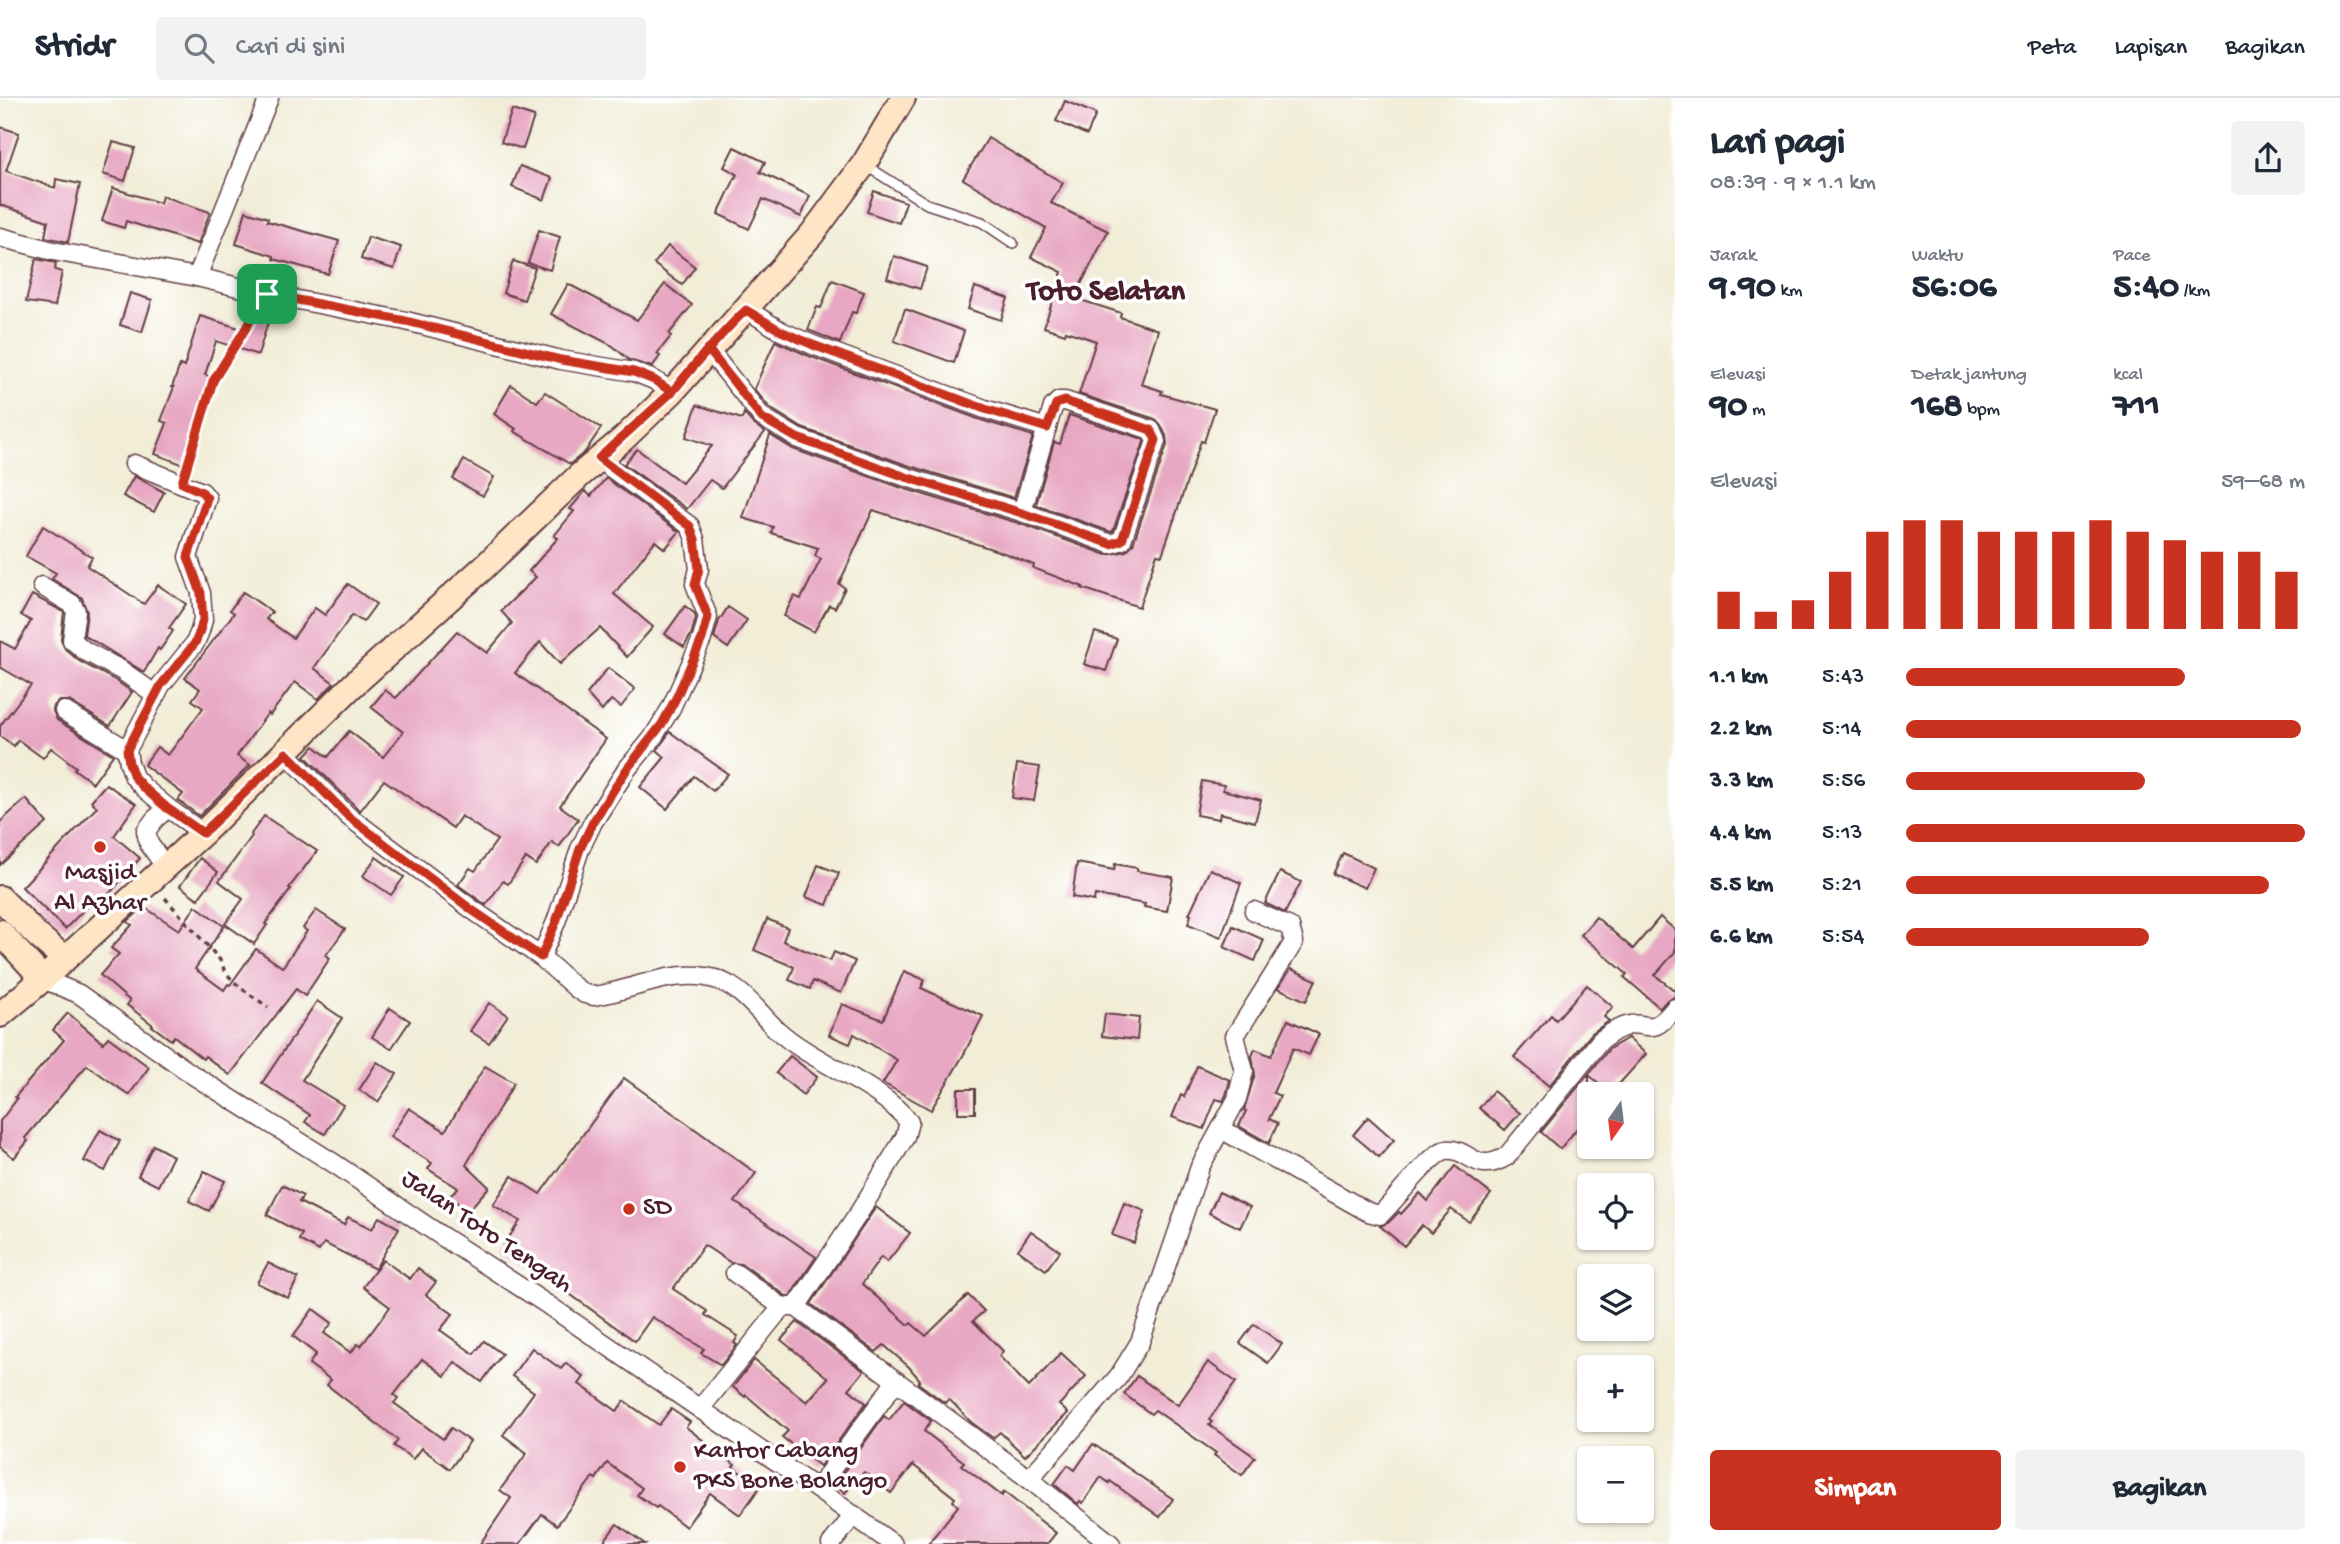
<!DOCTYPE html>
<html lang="id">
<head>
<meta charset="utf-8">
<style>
	:root { --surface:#fff; --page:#f2f2f3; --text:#1f2937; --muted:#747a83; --line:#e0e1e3; --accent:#c8321e }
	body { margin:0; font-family:"Gochi Hand",sans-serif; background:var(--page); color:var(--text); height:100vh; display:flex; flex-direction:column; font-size:26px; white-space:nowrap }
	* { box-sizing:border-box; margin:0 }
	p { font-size:23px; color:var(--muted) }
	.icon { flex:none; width:38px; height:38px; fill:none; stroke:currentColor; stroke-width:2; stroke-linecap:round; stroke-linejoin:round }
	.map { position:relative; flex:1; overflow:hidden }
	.details { display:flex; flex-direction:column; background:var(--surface); width:665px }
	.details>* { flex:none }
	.needle { width:46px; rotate:194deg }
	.tools { position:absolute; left:1577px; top:984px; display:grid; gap:14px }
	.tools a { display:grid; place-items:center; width:77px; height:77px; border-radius:7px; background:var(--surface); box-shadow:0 2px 5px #0004; font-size:35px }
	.pin { position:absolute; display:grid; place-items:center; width:60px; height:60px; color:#fff; margin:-30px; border-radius:14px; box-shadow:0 4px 10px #0006 }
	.round { display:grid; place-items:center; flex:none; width:74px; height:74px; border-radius:7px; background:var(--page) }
	.overview { display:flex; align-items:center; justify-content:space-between; height:119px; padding:0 35px }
	h1 { font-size:38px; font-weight:700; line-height:52px }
	.figures { display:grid; grid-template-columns:repeat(3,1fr); gap:10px; height:119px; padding:7px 35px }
	.figures div { display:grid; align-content:center }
	.figures b { font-size:35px; font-weight:700 }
	.figures small { font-size:19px; font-weight:400 }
	.figures p { font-size:19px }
	.chart { height:196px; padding:14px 35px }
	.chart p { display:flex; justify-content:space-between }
	.chart svg { width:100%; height:126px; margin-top:7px; stroke:var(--accent); stroke-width:6 }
	.primary-button { display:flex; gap:14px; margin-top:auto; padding:14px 35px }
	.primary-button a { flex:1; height:80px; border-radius:7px; background:var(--accent); color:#fff; font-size:28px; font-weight:700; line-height:80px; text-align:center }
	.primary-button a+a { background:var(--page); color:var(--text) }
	ul { padding:0 35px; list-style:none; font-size:23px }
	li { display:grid; grid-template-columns:112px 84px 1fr; align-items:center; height:52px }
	li i { height:18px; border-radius:9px; background:var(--accent) }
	header { display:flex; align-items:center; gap:42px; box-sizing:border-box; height:98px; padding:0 35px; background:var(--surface); border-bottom:2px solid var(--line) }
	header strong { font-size:33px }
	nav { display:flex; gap:38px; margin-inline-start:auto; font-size:24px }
	.search { width:490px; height:63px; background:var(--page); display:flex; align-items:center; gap:18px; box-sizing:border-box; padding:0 24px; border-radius:7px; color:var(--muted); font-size:26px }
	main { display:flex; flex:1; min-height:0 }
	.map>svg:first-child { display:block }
	.building { fill:#e8a8c3 }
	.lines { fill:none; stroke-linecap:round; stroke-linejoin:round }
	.service-casing { stroke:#633e45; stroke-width:12 }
	.minor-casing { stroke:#633e45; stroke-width:21 }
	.secondary-casing { stroke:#633e45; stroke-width:28 }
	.path { stroke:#633e45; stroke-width:3.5; stroke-dasharray:5 5; stroke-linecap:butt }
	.service { stroke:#fff; stroke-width:9 }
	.minor { stroke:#fff; stroke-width:18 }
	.secondary { stroke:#fee5c5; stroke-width:24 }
	.route-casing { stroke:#fff; stroke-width:14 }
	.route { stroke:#c8321e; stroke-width:9 }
	.poi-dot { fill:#c8321e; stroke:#fff; stroke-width:2.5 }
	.labels { text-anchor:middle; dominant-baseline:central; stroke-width:7; stroke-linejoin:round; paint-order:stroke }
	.poi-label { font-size:26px; fill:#4a1f2b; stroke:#fff; text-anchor:start }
	.street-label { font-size:26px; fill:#4a1f2b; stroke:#fff }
	.quarter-label { font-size:30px; font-weight:bold; fill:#4a1f2b; stroke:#fff }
</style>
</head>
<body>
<header>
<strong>Stridr</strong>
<div class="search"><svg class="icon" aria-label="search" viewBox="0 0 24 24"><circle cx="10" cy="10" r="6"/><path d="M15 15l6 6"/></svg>Cari di sini</div>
<nav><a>Peta</a><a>Lapisan</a><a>Bagikan</a></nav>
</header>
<main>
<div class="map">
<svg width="1675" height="1446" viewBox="0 0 1675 1446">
	<rect width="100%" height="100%" fill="#fff"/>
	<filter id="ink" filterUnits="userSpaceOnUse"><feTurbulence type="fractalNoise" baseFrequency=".0143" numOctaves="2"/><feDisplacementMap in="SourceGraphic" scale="14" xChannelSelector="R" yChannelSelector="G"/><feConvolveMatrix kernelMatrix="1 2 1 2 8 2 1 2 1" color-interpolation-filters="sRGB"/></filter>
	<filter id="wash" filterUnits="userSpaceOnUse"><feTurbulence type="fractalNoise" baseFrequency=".00686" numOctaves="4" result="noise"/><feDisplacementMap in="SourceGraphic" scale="28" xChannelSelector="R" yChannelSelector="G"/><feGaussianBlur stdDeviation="1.57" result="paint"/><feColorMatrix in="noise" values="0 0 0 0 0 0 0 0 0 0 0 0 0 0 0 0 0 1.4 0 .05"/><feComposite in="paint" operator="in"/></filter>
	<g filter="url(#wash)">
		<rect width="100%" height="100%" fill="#f1edd7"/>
		<g id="blocks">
			<g class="building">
				<path d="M1065,3L1096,16L1087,37L1056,23Z"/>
				<path d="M512,12L534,19L523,51L501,44Z"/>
				<path d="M0,29L19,35L6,73L55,90L56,81L80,86L68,144L45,139L48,123L0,107Z"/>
				<path d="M988,40L1063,85L1051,105L1108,133L1074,200L1121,215L1120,219L1158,232L1141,286L1162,293L1161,296L1215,311L1204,344L1201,343L1162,457L1157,456L1139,509L1082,490L1083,489L1033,470L1034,467L1004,455L873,412L839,486L845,490L835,510L829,507L814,534L784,518L794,498L801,501L821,461L815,458L818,450L771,435L773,429L743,420L770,337L793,351L902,390L1018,425L1107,457L1126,453L1133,446L1167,347L1166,338L1161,327L1155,321L1079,296L1096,243L1066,233L1065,236L1044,229L1062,174L1031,159L1046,130L963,81Z"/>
				<path d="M113,44L135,50L125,83L103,76Z"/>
				<path d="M734,49L765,64L760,74L810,98L801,119L763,101L749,131L718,116L737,76L724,69Z"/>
				<path d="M520,68L552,80L544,102L512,89Z"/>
				<path d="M113,90L160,105L162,98L210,114L198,146L126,123L124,130L102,123Z"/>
				<path d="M874,93L906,104L899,125L867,114Z"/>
				<path d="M246,113L268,120L267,123L339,143L328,176L274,161V158L236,146Z"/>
				<path d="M539,132L560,139L550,172L528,165Z"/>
				<path d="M368,139L401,149L394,171L361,161Z"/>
				<path d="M668,148L695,169L682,187L654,166Z"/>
				<path d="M894,158L927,169L920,191L887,180Z"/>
				<path d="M36,161L56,165L55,172L62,174L55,208L26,204Z"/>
				<path d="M513,163L535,170L524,202L503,195Z"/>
				<path d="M832,182L864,194L856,215L852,214L840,245L808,232L817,209L821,210Z"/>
				<path d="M568,186L637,222L665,186L692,207L669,236L671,238L657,256L660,258L652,269L629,262L613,248L551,216Z"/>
				<path d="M975,189L1008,200L1001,222L968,211Z"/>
				<path d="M130,195L152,202L142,234L120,227Z"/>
				<path d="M905,211L964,233L954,265L894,243Z"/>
				<path d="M246,217L268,224L258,257L216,243L205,277L212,279L190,345L195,347L187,368L155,356L167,325L161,323L174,289H172L180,267L184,269L200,218L242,231Z"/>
				<path d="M775,243L809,258L981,322L1033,338L1014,400L910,368L802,330L770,310L754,291Z"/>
				<path d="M511,287L537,304L545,294L601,330L585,354L570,366L514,333L516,331L494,316Z"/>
				<path d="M697,307L742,321L744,315L753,326L765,334L722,390L710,382L687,411L624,366L637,351L682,385L712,348L686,339Z"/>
				<path d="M1069,317L1143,341L1144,344L1113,433L1111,434L1036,407L1054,344L1060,346Z"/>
				<path d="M464,362L494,379L483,398L453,381Z"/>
				<path d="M134,378L164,394L154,414L123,398Z"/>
				<path d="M606,380L679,434L665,451L655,443L614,496L653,529L627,559L600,530L560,566L540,544L515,575L606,641L560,708L578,721L559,749L552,744L536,767L526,760L508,786L503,783L486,807L458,787L470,770L475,773L497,742L461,718L453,730L384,682L360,713L305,658L314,648L328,659L349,633L383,659L403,634L371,609L385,592L396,600L457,533L487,555L512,525L501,513L536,479L529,473L558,440L554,438L574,413L570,411L585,393L591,398Z"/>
				<path d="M43,428L92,459L87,468L144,506L158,487L186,506L169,530L173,533L160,552L158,550L144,574L84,537L87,514L82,500L52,481L56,475L26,458Z"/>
				<path d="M348,486L376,506L363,524L352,517L314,570L334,585L318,601L295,584L270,617L268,615L237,658L250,667L199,718L178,702L183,696L144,667L157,649L168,657L203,610L192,602L200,591L185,580L234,515L230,512L243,494L272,514L266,521L293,540L315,510L325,517Z"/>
				<path d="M32,497L64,514L61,541L65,551L79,563L115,582L132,594L110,628L69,603H59L54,608L53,613L57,622L113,657L93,685L74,671L76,669L51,650L43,660L18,642L14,648L0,638V628L31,587L0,569V543L15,551L31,523L21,517Z"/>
				<path d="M685,508L694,515L696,520L691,537L684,549L665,536Z"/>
				<path d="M728,509L747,522L728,550L714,540L719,523Z"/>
				<path d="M1095,534L1117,541L1106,573L1084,566Z"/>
				<path d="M608,570L635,591L621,609L611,602L602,613L587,596Z"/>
				<path d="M670,634L728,676L713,693L694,678L667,711L640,689L665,659L657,652Z"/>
				<path d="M1017,666L1040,669L1034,703L1012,700Z"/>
				<path d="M1202,683L1224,687L1223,692L1261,702L1255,724L1220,715L1219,721L1196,717Z"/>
				<path d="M106,686L136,706L114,738L140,760L104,802L98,797L65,831L22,789L97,709L91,703Z"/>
				<path d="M26,701L47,725L0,767V724Z"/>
				<path d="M264,718L317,753L289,790L291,791L265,826L267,827L254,846L225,826L243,801L219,783L252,738L251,736Z"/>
				<path d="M1343,755L1374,770L1365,790L1333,776Z"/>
				<path d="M376,759L404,779L391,797L363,778Z"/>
				<path d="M200,760L218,774L198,801L180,788Z"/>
				<path d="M1077,765L1114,772L1115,766L1137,770V773L1173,779L1167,813L1144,809L1145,806L1095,797L1094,803L1072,799Z"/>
				<path d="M818,767L839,775L827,807L806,799Z"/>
				<path d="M1210,771L1241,785L1221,839L1188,826L1191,817L1189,816Z"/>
				<path d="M1280,774L1301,784L1285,815L1265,805Z"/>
				<path d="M196,808L224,828L195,871L224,892L228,886L230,887L256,851L282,869L284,867L307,833L303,830L316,812L345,831L326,857L330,860L305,898L296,891L230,977L205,958L203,961L174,938L171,942L152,928L153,927L127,907L130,903L100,877L119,856L111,850L132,827L127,824L144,809L179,832Z"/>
				<path d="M1596,819L1633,851L1660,819L1675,832V854L1655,877L1675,893V899L1667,902L1660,910L1624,879L1627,876L1581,837Z"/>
				<path d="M767,821L788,830L783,843L830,863L834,854L855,863L841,895L813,883L810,891L789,882L794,869L754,852Z"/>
				<path d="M1233,828L1264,842L1255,863L1224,849Z"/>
				<path d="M1291,871L1316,882L1306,903L1278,890Z"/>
				<path d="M904,873L925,882L921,890L983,918L964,956L931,1012L883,985L897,962L854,936L850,946L829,937L842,906L883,922Z"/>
				<path d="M1587,887L1613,909L1604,919L1609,923L1592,935L1549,988L1514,959L1551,917L1556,922Z"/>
				<path d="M317,903L342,920L302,982L343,1007L325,1036L305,1024L310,1017L262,985Z"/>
				<path d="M489,905L508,917L489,945L470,933Z"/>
				<path d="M390,910L410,923L391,951L372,939Z"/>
				<path d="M68,915L103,945L108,939L149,969L129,997L87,967L25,1040L28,1043L14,1060L0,1049V1023L17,1001L15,999L64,942L53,932Z"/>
				<path d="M1105,916L1139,920L1137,942L1102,938Z"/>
				<path d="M1288,922L1319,936L1309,957L1293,950L1273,995L1280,998L1269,1021L1278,1025L1269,1045L1239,1028L1246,1013L1244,1012L1255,976L1252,958L1255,951L1271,958Z"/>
				<path d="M1628,940L1646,956L1611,995L1589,977V1016L1560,1051L1541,1034L1609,951Z"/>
				<path d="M790,958L817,979L803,997L776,975Z"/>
				<path d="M377,964L397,976L378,1004L359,992Z"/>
				<path d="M485,968L514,985L466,1067L489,1089L467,1114L450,1098L458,1090L428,1071L432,1065L390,1039L409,1010L445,1033Z"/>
				<path d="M1197,968L1230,982L1226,997L1223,1003L1216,1001L1204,1031L1172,1019L1181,997L1184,999Z"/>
				<path d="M624,980L756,1075L735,1104L816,1159L790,1198H786L742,1166L731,1165L704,1147L673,1191L707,1213L705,1217L738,1238L734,1245L737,1247L721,1267L701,1255L704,1251L652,1219L635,1243L503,1148L520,1123L493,1107L512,1078L540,1096Z"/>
				<rect x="958" y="991" width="17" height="24"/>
				<path d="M1493,993L1520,1015L1505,1032L1479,1010Z"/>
				<path d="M1368,1019L1394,1042L1379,1059L1353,1037Z"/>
				<path d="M100,1032L120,1043L105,1073L84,1063Z"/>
				<path d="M153,1047L173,1058L158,1088L138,1078Z"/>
				<path d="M1455,1068L1491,1096L1469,1124L1451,1111L1431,1135L1422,1127L1404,1148L1380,1128L1388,1125L1399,1114L1401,1116L1420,1095L1428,1103Z"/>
				<path d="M204,1073L225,1083L209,1113L189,1103Z"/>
				<path d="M282,1087L303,1098L299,1104L344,1127L348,1119L372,1131L379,1119L399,1130L375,1171L324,1145L319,1153L299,1142L302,1136L267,1117Z"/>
				<path d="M1219,1094L1250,1109L1240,1130L1209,1115Z"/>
				<path d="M1124,1105L1145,1113L1134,1145L1112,1137Z"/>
				<path d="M876,1109L910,1135L887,1164L881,1159L862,1186L909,1227L911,1225L926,1238L968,1197L984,1213L973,1223L1003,1253L999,1258L1029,1289L1061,1255L1086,1278L1059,1307L1068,1315L1025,1358L1000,1334L993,1340L971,1324L951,1303L948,1302L945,1305L918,1285L920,1282L909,1269L884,1247L876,1254L811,1206Z"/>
				<path d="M1031,1133L1060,1153L1046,1172L1018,1152Z"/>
				<path d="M383,1162L410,1181L418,1170L436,1184L426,1197L453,1216L440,1232L474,1256L484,1243L502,1256L482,1284L455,1264L445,1278L422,1261L394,1297L398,1300L394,1305L443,1341L451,1330L470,1343L450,1371L421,1350L413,1361L394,1348L398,1342L327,1287L331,1282L309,1266L316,1256L293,1238L313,1211L332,1225L324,1235L351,1255L357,1246L361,1248L390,1209L363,1189Z"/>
				<path d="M268,1165L298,1180L288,1200L257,1185Z"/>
				<path d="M797,1224L864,1273L849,1291L866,1305L820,1368L782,1339L788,1333L746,1297L745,1299L733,1289L754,1262L807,1304L828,1280L781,1242Z"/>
				<path d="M1254,1226L1282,1246L1268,1265L1240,1245Z"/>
				<path d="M532,1250L561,1271L566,1265L584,1279L579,1286L617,1313L624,1303L659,1327L671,1311L690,1324L686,1329L735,1367L733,1369L760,1389L740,1417L710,1395L686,1429L658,1408L656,1410L637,1397L642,1390L607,1365L596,1381L593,1379L557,1427L542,1416L520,1446H480L511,1400L500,1392L527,1355L503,1337L534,1294L512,1278Z"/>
				<path d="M1208,1264L1236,1284L1209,1322L1212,1324L1209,1327L1255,1359L1242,1377L1214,1357L1216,1355L1155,1312L1151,1316L1124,1296L1137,1278L1178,1307Z"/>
				<path d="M904,1303L931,1323L924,1333L964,1364L961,1367L1002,1398L1004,1394L1056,1435L1047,1446H928L958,1408L953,1403L955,1400L913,1367L891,1395L864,1374L845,1395L835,1386L884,1318L889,1322Z"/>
				<path d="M1093,1346L1173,1401L1160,1419L1110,1383L1109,1385L1101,1379L1083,1405L1080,1403L1078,1406L1054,1386L1068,1367L1075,1372Z"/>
				<path d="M617,1426L645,1446H602Z"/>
			</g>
		</g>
	</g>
	<g filter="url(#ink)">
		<use href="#blocks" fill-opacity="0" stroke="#633e45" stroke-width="2"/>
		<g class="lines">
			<g class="service-casing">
				<path id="service" d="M865,67L927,106L982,124L1013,145"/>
			</g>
			<g class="minor-casing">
				<g id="minor">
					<path d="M0,139L53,153L197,179L267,196L406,223L561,262L634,274L654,282L672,294"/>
					<path d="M197,179L269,0"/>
					<path d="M746,211L781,233L813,247L985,311L1047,330"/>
					<path d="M708,251L762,319L797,340L906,379L1022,414L1053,309L1059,303H1065L1151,332L1156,343L1122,442L1111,446L1022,414"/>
					<path d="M134,366L202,394L207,400L188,459L201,495L203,522L200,533L195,545L161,587L127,652L129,665L134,679L144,690L168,710L203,735"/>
					<path d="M42,488L72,506L76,513L72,542L85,553L121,572L156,597"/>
					<path d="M64,613L127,652"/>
					<path d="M286,655L348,718L473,812L541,859L577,891L585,896L594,898L605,896C638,889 672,873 706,879C739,884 755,911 777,932C816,967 878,985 909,1024L905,1039L857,1118L796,1209"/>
					<path d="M165,768L149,746L146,733L155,721L168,710"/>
					<path d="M541,859L556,824L580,751L593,724L627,671L652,641L671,610L702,541L708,519L695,486L699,471L695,441L690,428L599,361"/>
					<path d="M43,881L79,896L193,977L335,1066L440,1137L548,1207L817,1391L893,1446"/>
					<path d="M1221,1031L1368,1114L1380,1117C1393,1105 1432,1054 1446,1052C1469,1049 1475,1078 1507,1058L1601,942C1608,938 1614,932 1621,930C1649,918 1647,944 1675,910"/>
					<path d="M735,1175L782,1209"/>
					<path d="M700,1311L782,1209H796L1029,1381L1111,1446"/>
					<path d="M1029,1381L1119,1278L1140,1244L1200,1069L1237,1001L1244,973L1235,938L1294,844L1290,829L1254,813"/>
					<path d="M817,1391L896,1283"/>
					<path d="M831,1446L854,1417"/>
				</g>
			</g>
			<g class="secondary-casing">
				<g id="secondary">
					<path d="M0,800L38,838L64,860"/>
					<path d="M0,834L43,881"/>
					<path d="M0,917L43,881L203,735L354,586L482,471L580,377L623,341L672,294L812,136L864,66L903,0"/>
				</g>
			</g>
			<g class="path">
				<path d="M187,367L213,283L257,213"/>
				<path d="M165,800L220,862C227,884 250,896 268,909"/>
			</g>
			<use href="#service" class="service"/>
			<use href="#minor" class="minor"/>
			<use href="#secondary" class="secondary"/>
		</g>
	</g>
	<g class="lines" filter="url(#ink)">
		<g class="route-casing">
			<path id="route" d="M267,196L213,283L182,385L202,394L207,400L188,459L201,495L203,522L200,533L195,545L161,587L127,652L129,665L134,679L144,690L167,710L203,735L286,655L348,718L472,812L541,859L556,824L580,751L593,724L627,671L662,626L677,598L702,541L708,519L695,486L699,471L695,441L690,428L599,360L672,294L708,251L762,320L797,340L906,379L1022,415L1111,446L1122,442L1156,342L1151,332L1065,303L1056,306L1047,330L985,311L813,247L781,233L746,212C719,237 696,266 672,294L654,282L634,274L561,262L406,223L267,196"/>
		</g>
		<use href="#route" class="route"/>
	</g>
	<g class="poi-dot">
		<circle cx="100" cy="749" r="7"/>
		<circle cx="629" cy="1111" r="7"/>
		<circle cx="680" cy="1369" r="7"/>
	</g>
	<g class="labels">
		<g class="poi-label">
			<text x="100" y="776" text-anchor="middle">Masjid<tspan x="100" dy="30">Al Azhar</tspan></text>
			<text x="643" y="1111">SD</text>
			<text x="694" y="1354">Kantor Cabang<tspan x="694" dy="30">PKS Bone Bolango</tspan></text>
		</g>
		<g class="street-label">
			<text transform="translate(486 1135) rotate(34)">Jalan Toto Tengah</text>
		</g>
		<g class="quarter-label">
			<text x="1106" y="195">Toto Selatan</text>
		</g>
	</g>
</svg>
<div class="tools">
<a><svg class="needle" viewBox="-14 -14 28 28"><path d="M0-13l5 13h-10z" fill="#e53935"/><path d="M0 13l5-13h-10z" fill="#747a83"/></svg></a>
<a><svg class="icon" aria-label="locate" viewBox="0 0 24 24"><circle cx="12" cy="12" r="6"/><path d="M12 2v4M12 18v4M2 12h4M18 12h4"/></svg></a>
<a><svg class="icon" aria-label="layers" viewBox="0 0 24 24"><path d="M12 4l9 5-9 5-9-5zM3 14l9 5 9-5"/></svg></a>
<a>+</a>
<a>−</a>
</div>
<div class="pin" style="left:267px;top:196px;background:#1e9e55"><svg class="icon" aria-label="arrive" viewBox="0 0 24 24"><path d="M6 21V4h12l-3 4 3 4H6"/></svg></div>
</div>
<section class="details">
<div class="overview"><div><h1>Lari pagi</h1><p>08:39 · 9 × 1.1 km</p></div><a class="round"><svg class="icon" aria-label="share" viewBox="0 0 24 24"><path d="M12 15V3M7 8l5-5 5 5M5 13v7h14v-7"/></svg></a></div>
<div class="figures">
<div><p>Jarak</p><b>9.90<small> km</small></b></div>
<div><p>Waktu</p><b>56:06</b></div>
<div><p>Pace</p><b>5:40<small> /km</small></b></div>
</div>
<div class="figures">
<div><p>Elevasi</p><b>90<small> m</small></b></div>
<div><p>Detak jantung</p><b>168<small> bpm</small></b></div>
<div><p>kcal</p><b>711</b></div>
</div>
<div class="chart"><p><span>Elevasi</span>59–68 m</p>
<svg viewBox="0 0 160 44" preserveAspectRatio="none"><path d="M5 44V31M15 44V38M25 44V34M35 44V24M45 44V10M55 44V6M65 44V6M75 44V10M85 44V10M95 44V10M105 44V6M115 44V10M125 44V13M135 44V17M145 44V17M155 44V24"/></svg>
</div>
<ul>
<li><b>1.1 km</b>5:43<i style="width:70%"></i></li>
<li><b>2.2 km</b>5:14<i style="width:99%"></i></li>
<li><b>3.3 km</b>5:56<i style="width:60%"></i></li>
<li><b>4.4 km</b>5:13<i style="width:100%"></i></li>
<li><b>5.5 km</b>5:21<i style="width:91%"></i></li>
<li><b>6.6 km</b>5:54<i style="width:61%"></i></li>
</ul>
<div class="primary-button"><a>Simpan</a><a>Bagikan</a></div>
</section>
</main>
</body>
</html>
